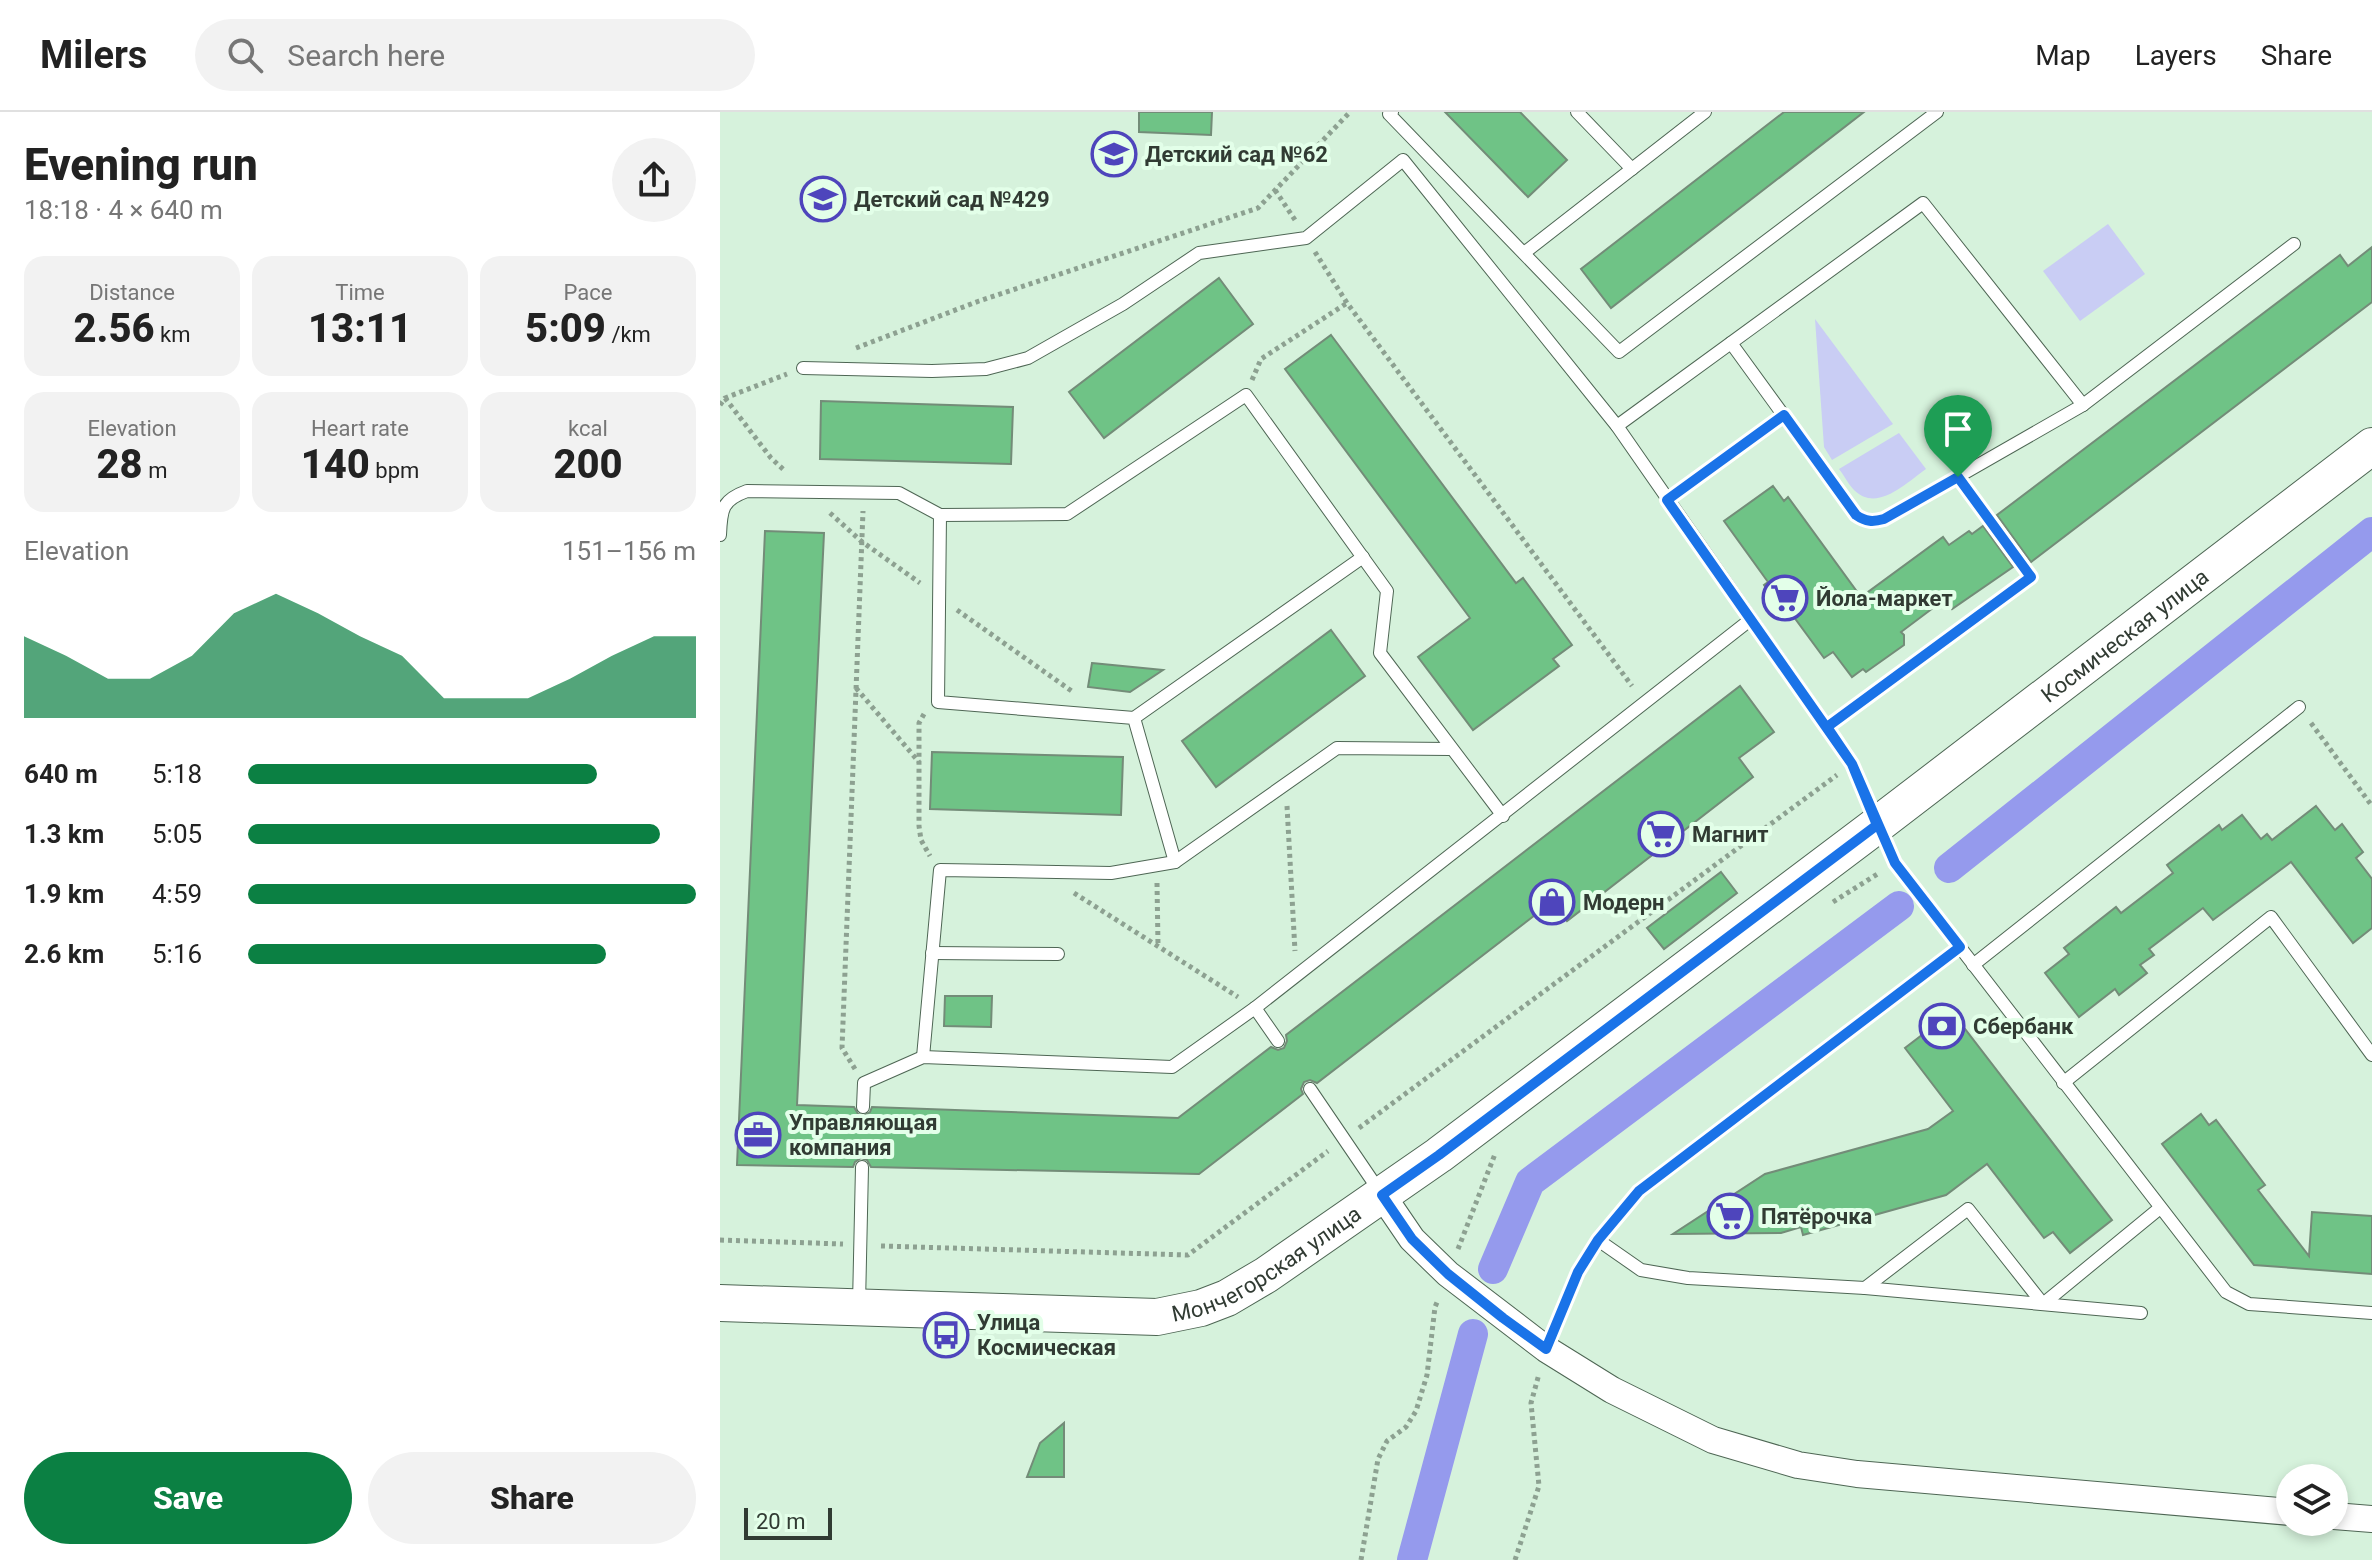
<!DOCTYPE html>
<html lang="en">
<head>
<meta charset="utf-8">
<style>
	:root { --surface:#fff; --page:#f2f2f2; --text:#222; --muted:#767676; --line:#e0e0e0; --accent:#0b8043 }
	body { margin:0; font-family:Roboto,sans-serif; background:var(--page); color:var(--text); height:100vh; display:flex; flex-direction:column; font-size:30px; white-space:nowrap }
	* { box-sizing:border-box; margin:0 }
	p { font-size:26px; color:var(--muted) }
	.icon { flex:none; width:44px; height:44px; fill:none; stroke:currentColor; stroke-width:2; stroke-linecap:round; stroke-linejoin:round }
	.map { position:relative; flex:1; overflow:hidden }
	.drawer { display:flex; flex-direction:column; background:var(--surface); width:720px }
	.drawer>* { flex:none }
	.controls { position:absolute; left:1556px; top:1352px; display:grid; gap:16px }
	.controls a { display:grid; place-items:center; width:72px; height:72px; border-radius:50%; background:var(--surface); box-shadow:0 4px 12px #0003; font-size:40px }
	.scale { position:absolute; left:24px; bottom:20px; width:88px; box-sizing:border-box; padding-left:8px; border:4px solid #313b33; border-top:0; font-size:22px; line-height:28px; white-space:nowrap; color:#313b33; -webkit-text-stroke:6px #e3ffe9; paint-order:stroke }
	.pin { position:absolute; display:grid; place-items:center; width:68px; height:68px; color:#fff; margin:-82px -34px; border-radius:50% 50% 50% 0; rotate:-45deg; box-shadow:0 0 8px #0007 }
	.pin .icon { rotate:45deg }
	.round { display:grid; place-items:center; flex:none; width:84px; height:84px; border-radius:42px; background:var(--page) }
	.head { display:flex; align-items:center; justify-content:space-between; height:136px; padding:0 24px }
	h1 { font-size:44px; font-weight:800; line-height:60px }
	.metrics { display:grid; grid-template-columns:repeat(3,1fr); gap:12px; height:136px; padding:8px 24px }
	.metrics div { display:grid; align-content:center; border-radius:20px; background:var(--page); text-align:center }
	.metrics b { font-size:40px; font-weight:800 }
	.metrics small { font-size:22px; font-weight:400 }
	.metrics p { font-size:22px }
	.chart { height:224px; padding:16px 24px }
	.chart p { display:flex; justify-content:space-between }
	.chart svg { width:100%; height:144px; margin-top:8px; fill:var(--accent); opacity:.7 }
	.button { display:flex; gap:16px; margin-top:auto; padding:16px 24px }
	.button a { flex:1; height:92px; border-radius:48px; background:var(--accent); color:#fff; font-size:32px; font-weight:800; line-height:92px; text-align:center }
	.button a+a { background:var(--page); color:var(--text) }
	ul { padding:0 24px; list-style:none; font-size:26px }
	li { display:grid; grid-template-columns:128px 96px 1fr; align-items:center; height:60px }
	li i { height:20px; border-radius:10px; background:var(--accent) }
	header { display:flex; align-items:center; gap:48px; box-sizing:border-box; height:112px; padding:0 40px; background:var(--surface); border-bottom:2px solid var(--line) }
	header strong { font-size:38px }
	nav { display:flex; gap:44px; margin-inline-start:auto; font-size:28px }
	.search { width:560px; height:72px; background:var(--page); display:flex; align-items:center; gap:20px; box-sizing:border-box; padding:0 28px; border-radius:44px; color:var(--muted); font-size:30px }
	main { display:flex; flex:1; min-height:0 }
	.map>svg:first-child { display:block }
	.green { fill:#c9cdf4 }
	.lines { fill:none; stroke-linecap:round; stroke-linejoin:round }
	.canal { stroke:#959aed; stroke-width:30 }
	.building { fill:#6fc386; stroke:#738c78; stroke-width:2 }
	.lane-casing { stroke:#4e6654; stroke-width:14 }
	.street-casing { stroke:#4e6654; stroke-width:28 }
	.secondary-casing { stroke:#4e6654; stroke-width:38 }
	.path { stroke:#8da191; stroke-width:5; stroke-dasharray:4 4; stroke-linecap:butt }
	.lane { stroke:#fff; stroke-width:12 }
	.street { stroke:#fff; stroke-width:26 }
	.secondary { stroke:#fff; stroke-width:36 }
	.route-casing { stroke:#fff; stroke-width:16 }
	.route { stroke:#1a73e8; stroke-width:10 }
	.labels { text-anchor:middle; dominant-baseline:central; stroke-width:8; stroke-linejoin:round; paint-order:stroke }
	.poi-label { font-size:22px; font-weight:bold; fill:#313b33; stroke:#e3ffe9; text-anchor:start }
	.street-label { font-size:22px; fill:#313b33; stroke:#e3ffe9 }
</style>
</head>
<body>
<header>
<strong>Milers</strong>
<div class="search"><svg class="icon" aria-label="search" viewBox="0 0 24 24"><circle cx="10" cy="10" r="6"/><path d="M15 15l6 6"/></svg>Search here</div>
<nav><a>Map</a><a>Layers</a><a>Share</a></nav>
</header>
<main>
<section class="drawer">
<div class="head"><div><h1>Evening run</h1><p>18:18 · 4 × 640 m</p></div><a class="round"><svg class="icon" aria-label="share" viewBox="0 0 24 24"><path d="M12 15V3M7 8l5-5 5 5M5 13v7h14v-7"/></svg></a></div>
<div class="metrics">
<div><p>Distance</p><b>2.56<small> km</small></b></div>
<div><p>Time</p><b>13:11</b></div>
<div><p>Pace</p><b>5:09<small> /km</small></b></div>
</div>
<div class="metrics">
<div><p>Elevation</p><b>28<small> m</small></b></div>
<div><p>Heart rate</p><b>140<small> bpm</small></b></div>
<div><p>kcal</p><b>200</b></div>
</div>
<div class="chart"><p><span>Elevation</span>151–156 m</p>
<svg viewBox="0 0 160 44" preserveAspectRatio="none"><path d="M0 44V19L10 25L20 32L30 32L40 25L50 12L60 6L70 12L80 19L90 25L100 38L110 38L120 38L130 32L140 25L150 19L160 19V44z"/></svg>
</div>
<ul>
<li><b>640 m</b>5:18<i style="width:78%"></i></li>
<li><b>1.3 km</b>5:05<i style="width:92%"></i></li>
<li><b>1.9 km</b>4:59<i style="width:100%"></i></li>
<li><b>2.6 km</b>5:16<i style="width:80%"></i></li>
</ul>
<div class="button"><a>Save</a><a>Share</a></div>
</section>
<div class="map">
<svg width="1652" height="1448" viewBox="0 0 1652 1448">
	<rect width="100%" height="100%" fill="#d6f2dc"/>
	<g class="green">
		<path d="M1388,112L1425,162L1360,209L1323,159Z"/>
		<path d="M1095,207L1173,312L1112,348L1104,335Z"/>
		<path d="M1179,321L1206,357C1186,371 1157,401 1134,378C1128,372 1124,363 1119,357Z"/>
	</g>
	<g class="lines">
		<g class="canal">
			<path d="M1229,756L1652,420"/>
			<path d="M773,1157L810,1070L1179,794"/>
			<path d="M692,1448L753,1222"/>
		</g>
	</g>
	<g class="building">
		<path d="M419,0H492L491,23L419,20Z"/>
		<path d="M725,0H800L847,48L808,85Z"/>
		<path d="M1064,0H1144L891,196L861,157Z"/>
		<path d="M1652,135V190L1311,450L1277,403L1620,143L1628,154Z"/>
		<path d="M499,166L533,212L384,326L349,280Z"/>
		<path d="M611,223L796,471L803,466L852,533L833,547L839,554L753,618L698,545L750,506L565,257Z"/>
		<path d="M101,289L293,295L291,352L100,347Z"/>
		<path d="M1053,374L1064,389L1068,385L1141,485L1223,425L1229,433L1249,419L1252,422L1263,414L1293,455L1232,497L1225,487L1181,520L1184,523V533L1146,560L1143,557L1132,565L1113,540L1104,546L1065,493L1061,496L1044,473L1048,470L1004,409Z"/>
		<path d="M45,419L104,421L77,993L134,995L138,1002L143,1004L150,1000L152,995L458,1006L551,935L558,938L564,936L567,929L566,923L1020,574L1054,620L1019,646L1033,665L847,809L832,790L597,971L590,968L584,970L581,977L583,982L479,1062L151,1055L147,1048L141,1046L135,1050L133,1055L17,1053Z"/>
		<path d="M611,518L645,564L496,675L462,629Z"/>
		<path d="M372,551L443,558L410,580L368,575Z"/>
		<path d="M212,640L403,645L401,703L210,697Z"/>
		<path d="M1596,694L1615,718L1622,712L1643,740L1636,746L1652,767V816L1633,831L1571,750L1493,808L1483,796L1429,837L1434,843L1420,853L1427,861L1399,883L1395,877L1359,905L1325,861L1349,842L1344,836L1396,795L1401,801L1453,761L1447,753L1499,713L1502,718L1522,703L1541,727L1547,722L1552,728Z"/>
		<path d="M1001,760L1017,781L944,837L927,816Z"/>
		<path d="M225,884H272L271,915L224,914Z"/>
		<path d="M1232,900L1392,1108L1350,1141L1333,1120L1324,1126L1267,1052L1226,1083L1083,1123L1081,1115L1061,1121L953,1122L1045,1062L1208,1017L1233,999L1185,936Z"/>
		<path d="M1481,1002L1489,1013L1496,1008L1545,1073L1538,1078L1589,1144L1592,1100L1652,1104V1162L1534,1153L1442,1032Z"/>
		<path d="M344,1311V1365H307L320,1331Z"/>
	</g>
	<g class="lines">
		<g class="lane-casing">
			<g id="lane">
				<path d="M672,0L669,2L899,240L1217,0"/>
				<path d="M857,0L912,57"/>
				<path d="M804,141L985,0"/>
				<path d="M1011,231L1136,403C1146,410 1153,410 1164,407L1363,293L1574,132"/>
				<path d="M83,256L212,259L266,257L308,246L403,192L479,141L586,126L683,48L897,314L1132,652L1175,751L1506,1180L1529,1192L1652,1201"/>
				<path d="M897,314L1203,91L1363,293"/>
				<path d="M947,388L1064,303"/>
				<path d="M0,423C1,397 2,388 27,379L179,381L220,403"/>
				<path d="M414,606L643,445"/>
				<path d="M1107,615L1311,465L1238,365"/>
				<path d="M455,750L414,606L218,590L220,403L347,402L526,283L667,479L660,541L783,704"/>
				<path d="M212,841L338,842"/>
				<path d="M1253,853L1579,595"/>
				<path d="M535,896L558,929"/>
				<path d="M203,945L220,758L391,761L455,750L617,636L730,637"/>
				<path d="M1343,971L1551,805L1652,943"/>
				<path d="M590,977L660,1080"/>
				<path d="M143,995L144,971L203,945L452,955L535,896L1030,508"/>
				<path d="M878,1128L921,1158L968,1166L1145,1176L1421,1201"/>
				<path d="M1145,1176L1248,1097L1323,1192L1440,1096"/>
				<path d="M139,1192L142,1055"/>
				<path d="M826,1237L858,1160L878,1128L919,1079L1240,835"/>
			</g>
		</g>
		<g class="street-casing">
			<g id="street">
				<path d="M662,1083L692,1127L728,1162L826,1237L892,1278L993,1328L1078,1353L1137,1362L1570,1400"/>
				<path d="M1614,1404L1652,1407"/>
			</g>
		</g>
		<g class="secondary-casing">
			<g id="secondary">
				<path id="s1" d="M0,1191L437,1205L481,1196L507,1186L546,1163L719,1043L1157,713L1652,334"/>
			</g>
		</g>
		<g class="path">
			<path d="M555,78L575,108"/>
			<path d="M595,140L627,191L912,574"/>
			<path d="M136,236L259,189L538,96L630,0"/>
			<path d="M532,268L541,247L627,191"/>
			<path d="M5,286L51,346L65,359"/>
			<path d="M0,293L5,286L67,262"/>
			<path d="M110,401L141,429L200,471"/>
			<path d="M237,498L353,580"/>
			<path d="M136,576L199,650"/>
			<path d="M204,602L199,611V714L201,728L210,744"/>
			<path d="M1591,611L1652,694"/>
			<path d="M567,694L575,839"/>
			<path d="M437,771L438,833"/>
			<path d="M354,781L518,885"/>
			<path d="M1113,790L1159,761"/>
			<path d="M135,957L122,936L143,399"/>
			<path d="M639,1016L1117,663"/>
			<path d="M0,1128L123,1132"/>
			<path d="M161,1134L468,1143L608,1039"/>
			<path d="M738,1137L775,1042"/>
			<path d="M641,1448L658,1347L667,1329L686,1315L696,1299L707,1263L715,1195L718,1188"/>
			<path d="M795,1448L819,1374L811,1291L819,1262"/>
		</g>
		<use href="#lane" class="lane"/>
		<use href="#street" class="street"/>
		<use href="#secondary" class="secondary"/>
	</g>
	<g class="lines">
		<g class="route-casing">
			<path id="route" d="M1238,365L1311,465L1107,615L1132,652L1157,713L719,1043L662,1083L692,1127L728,1162L783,1206L826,1237L858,1160L878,1128L919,1079L1240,835L1175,751L1132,652L947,388L1064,303L1136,403C1146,410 1153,410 1164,407L1238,365"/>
		</g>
		<use href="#route" class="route"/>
	</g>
	<defs>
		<g id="school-ring" transform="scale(2.3)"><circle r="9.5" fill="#e3ffe9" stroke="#4e45bc" stroke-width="1.5"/><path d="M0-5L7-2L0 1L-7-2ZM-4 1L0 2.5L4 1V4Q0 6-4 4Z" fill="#4e45bc"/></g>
		<g id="supermarket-ring" transform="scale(2.3)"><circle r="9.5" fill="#e3ffe9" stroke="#4e45bc" stroke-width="1.5"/><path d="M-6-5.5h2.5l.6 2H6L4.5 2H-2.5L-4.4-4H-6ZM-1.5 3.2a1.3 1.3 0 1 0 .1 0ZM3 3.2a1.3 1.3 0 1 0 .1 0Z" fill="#4e45bc"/></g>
		<g id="shop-ring" transform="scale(2.3)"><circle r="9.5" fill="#e3ffe9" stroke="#4e45bc" stroke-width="1.5"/><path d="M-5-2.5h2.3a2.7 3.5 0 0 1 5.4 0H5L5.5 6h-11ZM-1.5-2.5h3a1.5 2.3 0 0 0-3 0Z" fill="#4e45bc"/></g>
		<g id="bank-ring" transform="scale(2.3)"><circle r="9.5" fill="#e3ffe9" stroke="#4e45bc" stroke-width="1.5"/><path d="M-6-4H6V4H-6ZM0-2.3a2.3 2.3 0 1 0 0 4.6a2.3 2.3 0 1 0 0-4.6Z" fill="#4e45bc"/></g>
		<g id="office-ring" transform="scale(2.3)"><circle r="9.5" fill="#e3ffe9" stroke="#4e45bc" stroke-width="1.5"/><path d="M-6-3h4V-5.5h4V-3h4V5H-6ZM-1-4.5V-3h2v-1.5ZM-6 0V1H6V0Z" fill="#4e45bc"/></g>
		<g id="bus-ring" transform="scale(2.3)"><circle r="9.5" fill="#e3ffe9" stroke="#4e45bc" stroke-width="1.5"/><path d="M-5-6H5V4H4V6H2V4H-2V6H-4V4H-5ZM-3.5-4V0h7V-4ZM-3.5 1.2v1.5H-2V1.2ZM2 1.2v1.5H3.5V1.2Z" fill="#4e45bc"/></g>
	</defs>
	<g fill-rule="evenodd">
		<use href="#school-ring" x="394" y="42"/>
		<use href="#school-ring" x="103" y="87"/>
		<use href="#supermarket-ring" x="1065" y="486"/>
		<use href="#supermarket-ring" x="941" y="722"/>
		<use href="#shop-ring" x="832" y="790"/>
		<use href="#bank-ring" x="1222" y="914"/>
		<use href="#office-ring" x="38" y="1023"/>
		<use href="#supermarket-ring" x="1010" y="1104"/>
		<use href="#bus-ring" x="226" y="1223"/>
	</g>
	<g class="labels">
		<g class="poi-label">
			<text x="425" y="42">Детский сад №62</text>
			<text x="134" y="87">Детский сад №429</text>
			<text x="1096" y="486">Йола-маркет</text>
			<text x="972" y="722">Магнит</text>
			<text x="863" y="790">Модерн</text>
			<text x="1253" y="914">Сбербанк</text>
			<text x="69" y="1010">Управляющая<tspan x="69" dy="25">компания</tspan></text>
			<text x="1041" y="1104">Пятёрочка</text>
			<text x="257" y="1210">Улица<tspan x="257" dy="25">Космическая</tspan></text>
		</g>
		<g class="street-label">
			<text stroke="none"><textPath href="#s1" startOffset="1626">Космическая улица</textPath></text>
			<text stroke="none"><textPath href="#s1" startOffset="560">Мончегорская улица</textPath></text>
		</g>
	</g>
</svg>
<div class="controls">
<a><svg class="icon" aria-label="layers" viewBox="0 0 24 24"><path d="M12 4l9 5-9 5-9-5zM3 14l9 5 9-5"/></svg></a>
</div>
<div class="scale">20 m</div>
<div class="pin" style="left:1238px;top:365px;background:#1e9e55"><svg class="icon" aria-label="arrive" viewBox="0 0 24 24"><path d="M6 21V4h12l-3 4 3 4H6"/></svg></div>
</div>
</main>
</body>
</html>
